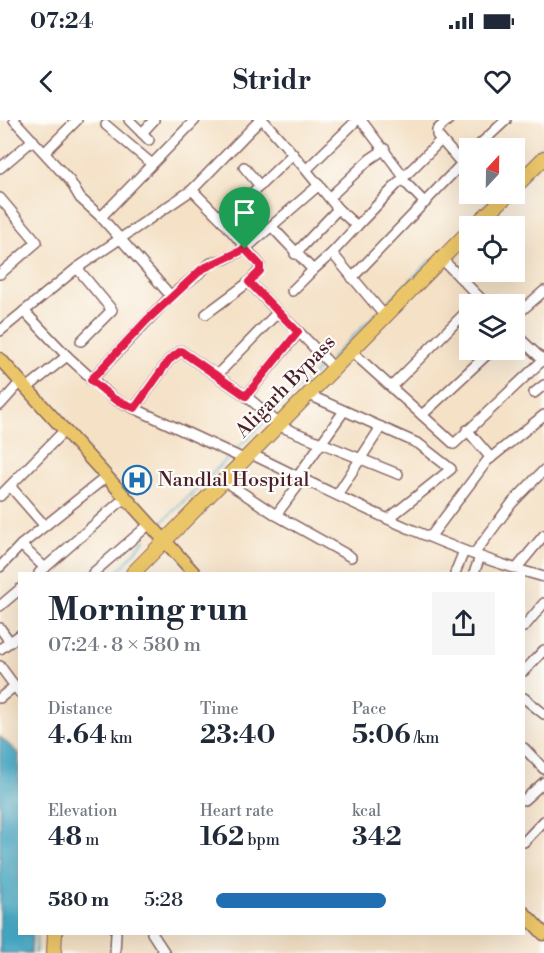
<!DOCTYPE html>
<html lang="en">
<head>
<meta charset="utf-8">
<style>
	:root { --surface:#fff; --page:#f6f6f7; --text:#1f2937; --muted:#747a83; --accent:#1f6fb2 }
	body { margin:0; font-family:"Libre Bodoni",serif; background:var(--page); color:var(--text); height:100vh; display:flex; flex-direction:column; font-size:22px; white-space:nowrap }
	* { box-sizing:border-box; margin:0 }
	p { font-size:20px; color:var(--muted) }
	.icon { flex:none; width:33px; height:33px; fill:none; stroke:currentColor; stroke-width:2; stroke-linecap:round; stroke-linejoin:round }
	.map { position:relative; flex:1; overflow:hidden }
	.panel { position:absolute; left:18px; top:452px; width:507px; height:363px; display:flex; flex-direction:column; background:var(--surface); border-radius:0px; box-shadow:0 6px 24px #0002 }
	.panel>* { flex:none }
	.needle { width:39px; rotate:22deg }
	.tools { position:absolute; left:459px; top:18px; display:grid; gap:12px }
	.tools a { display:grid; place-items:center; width:66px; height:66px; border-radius:0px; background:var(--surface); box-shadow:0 6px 24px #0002; font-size:30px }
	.pin { position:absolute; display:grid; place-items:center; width:51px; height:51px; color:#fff; margin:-62px -26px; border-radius:50% 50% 50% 0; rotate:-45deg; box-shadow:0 0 6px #0007 }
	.pin .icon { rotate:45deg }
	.round { display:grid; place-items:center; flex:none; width:63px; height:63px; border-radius:0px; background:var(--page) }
	.overview { display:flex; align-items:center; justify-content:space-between; height:102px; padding:0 30px }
	h1 { font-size:33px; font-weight:700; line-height:45px }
	.stats { display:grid; grid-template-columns:repeat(3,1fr); gap:9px; height:102px; padding:6px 30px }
	.stats div { display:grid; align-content:center }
	.stats b { font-size:26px; font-weight:700 }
	.stats small { font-size:16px; font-weight:400 }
	.stats p { font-size:16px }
	ul { padding:0 30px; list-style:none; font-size:20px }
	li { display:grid; grid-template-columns:96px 72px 1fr; align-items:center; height:45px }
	li i { height:15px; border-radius:8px; background:var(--accent) }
	.status { display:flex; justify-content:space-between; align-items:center; height:42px; padding:0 30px; background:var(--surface); direction:ltr }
	.status svg { height:16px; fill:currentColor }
	header { display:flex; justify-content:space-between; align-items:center; height:78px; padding:0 30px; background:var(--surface); font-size:27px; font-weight:700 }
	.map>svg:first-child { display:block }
	.water { fill:#44a8c4; stroke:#476478; stroke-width:1.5 }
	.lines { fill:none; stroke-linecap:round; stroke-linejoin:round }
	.stream { stroke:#44a8c4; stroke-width:2 }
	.minor-casing { stroke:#866361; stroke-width:12 }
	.major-casing { stroke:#866361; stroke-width:15 }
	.highway-casing { stroke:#866361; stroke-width:16 }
	.minor { stroke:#fff; stroke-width:9 }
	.major { stroke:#ebc669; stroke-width:12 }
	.highway { stroke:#ebc669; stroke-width:14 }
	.route-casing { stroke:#fff; stroke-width:12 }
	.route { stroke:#e11d48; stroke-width:8 }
	.labels { text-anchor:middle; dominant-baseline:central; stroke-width:4.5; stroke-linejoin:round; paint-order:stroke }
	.street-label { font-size:20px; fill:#4a1f2b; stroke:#fdfcf7 }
	.poi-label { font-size:20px; fill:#4a1f2b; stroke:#fdfcf7; text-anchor:start }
</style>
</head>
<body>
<div class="status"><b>07:24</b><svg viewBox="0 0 49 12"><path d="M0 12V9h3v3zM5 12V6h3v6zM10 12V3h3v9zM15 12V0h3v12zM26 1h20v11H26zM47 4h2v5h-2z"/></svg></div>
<header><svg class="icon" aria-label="back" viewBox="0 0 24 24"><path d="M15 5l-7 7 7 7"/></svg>Stridr<svg class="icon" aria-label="heart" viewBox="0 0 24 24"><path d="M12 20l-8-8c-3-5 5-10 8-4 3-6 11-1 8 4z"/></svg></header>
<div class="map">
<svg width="544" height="833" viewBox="0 0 544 833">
	<rect width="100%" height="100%" fill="#fdfcf7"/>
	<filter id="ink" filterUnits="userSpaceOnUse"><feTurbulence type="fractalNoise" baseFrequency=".0167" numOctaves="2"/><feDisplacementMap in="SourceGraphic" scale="12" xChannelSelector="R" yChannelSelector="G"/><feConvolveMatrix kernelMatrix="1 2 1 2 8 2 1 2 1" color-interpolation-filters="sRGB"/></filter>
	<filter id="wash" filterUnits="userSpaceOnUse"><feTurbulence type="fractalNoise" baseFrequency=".008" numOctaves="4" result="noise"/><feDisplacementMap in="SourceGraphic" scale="24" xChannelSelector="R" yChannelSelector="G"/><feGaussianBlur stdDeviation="1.35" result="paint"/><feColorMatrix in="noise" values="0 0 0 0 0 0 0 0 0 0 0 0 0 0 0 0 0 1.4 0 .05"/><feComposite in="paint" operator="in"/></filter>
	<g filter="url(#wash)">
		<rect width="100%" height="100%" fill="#f4e1c6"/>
		<path class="water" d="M0,617L19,634L20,813H32L31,833H0Z"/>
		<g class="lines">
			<g class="stream">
				<path d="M514,58L544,25"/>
				<path d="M381,189L431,140"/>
				<path d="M330,239L377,193"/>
				<path d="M271,295L325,243"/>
				<path d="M237,329L267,299"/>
				<path d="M158,406L228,338"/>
				<path d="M117,453L145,420"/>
				<path d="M35,833L37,813"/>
			</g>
		</g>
	</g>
	<g filter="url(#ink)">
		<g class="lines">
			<g class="minor-casing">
				<g id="minor">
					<path d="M14,0L70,61L80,78L101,97"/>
					<path d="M129,0L149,20"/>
					<path d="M361,0L404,57L441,20"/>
					<path d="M448,0L437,10V15L470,53"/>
					<path d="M106,5L152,44"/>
					<path d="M142,13L154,0"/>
					<path d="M476,28L506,0"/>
					<path d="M45,32L77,0"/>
					<path d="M293,34L338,89L357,106L404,57"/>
					<path d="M244,47L260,66"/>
					<path d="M0,48L33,20"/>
					<path d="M307,49L357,0"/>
					<path d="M402,59L425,83"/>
					<path d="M192,70L223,101L260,145L259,151L249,162"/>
					<path d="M490,74L499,83"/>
					<path d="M330,77L370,39L385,29"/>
					<path d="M0,78L37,122L0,154"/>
					<path d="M223,101L293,34L263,0"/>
					<path d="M357,106L332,133L384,195"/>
					<path d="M272,107L313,150L332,133"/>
					<path d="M295,134L338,89"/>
					<path d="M440,137L486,184"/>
					<path d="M77,148L112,190L81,221"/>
					<path d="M352,158L470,35"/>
					<path d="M292,171L313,150"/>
					<path d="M171,176L211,143L225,139L245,129L319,65"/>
					<path d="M24,191L67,236"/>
					<path d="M206,194L249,162L278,192"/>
					<path d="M514,197L544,171"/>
					<path d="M0,211L77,148L192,70L260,0"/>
					<path d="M514,213L544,241"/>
					<path d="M350,230L454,324L544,239"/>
					<path d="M217,255L278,192L299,212"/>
					<path d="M91,260L171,176L101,97L195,0"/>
					<path d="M391,267L470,188"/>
					<path d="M27,268L67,236L114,279L244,339"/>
					<path d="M534,273L544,265"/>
					<path d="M307,274L419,324L451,349L388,399"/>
					<path d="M246,276L299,212L333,247"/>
					<path d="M0,285L17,266"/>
					<path d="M135,288L169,240L181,231L246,276L278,303"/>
					<path d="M422,295L492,230"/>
					<path d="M277,305L398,354"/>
					<path d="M467,310L491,338"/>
					<path d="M249,333C345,379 441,429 544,457"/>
					<path d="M298,356L344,291"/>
					<path d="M223,360L276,395L351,437"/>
					<path d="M10,366L44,405"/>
					<path d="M337,375L381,307"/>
					<path d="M0,376L60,315"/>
					<path d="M276,395L303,359"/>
					<path d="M431,416L487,341L544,295"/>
					<path d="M21,425L101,361"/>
					<path d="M474,434L512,383L544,350"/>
					<path d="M0,447L21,425L45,448"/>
					<path d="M516,449L544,415"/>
					<path d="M39,453L120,382"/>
					<path d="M93,453L144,409"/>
					<path d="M455,453L464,431"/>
					<path d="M474,453L480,437"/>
					<path d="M0,486L20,469"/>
					<path d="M524,507L544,483"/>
					<path d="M0,508L10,522"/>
					<path d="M0,529L20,515"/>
					<path d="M0,546L20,573"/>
					<path d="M524,551L544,530"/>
					<path d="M0,578L15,566"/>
					<path d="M524,578L544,594"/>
					<path d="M524,628L544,649"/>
					<path d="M524,680L544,662"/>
					<path d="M524,722L544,701"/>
					<path d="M152,813L165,833"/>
					<path d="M115,833L116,813"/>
				</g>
			</g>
			<g class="major-casing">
				<g id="major">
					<path d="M0,239L194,453"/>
					<path d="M524,793L544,814"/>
				</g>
			</g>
			<g class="highway-casing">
				<g id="highway">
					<path d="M514,68L544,38"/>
					<path d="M474,106L509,74"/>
					<path d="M133,453L470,110"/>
					<path d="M54,833L55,813"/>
				</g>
			</g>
			<use href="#minor" class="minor"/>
			<use href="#major" class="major"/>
			<use href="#highway" class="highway"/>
		</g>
	</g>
	<g class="lines" filter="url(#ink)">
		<g class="route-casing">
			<path id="route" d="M245,129L260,145V151L249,162L298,212L246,276L181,231L169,240L135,288L114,279L91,260L147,200L202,149Z"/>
		</g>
		<use href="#route" class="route"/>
	</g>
	<defs>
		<g id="hospital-ring" transform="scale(1.5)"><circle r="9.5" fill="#fdfcf7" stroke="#1f6fb2" stroke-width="1.5"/><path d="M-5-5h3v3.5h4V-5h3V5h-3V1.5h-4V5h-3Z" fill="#1f6fb2"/></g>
	</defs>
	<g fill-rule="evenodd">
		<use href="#hospital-ring" x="137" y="360"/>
	</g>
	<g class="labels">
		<g class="street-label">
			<text transform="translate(286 267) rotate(-46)">Aligarh Bypass</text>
		</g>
		<g class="poi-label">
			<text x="158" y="360">Nandlal Hospital</text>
		</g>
	</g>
</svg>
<div class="tools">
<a><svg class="needle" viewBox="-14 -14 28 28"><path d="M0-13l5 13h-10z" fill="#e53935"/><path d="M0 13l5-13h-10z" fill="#747a83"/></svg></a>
<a><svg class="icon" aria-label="locate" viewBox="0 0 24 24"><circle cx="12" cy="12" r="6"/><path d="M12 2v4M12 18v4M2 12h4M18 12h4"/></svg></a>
<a><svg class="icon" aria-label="layers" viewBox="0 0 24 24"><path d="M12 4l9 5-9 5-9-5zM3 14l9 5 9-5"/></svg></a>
</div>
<div class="pin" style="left:245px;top:129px;background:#1e9e55"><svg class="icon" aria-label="arrive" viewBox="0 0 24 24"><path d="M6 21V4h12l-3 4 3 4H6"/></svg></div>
<section class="panel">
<div class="overview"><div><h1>Morning run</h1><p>07:24 · 8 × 580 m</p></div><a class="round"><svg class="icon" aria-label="share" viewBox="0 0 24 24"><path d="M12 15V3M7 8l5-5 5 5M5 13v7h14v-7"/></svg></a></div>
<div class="stats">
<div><p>Distance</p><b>4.64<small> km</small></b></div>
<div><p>Time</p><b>23:40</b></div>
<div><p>Pace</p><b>5:06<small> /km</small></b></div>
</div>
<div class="stats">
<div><p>Elevation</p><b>48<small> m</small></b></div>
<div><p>Heart rate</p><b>162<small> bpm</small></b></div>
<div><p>kcal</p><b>342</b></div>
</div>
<ul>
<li><b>580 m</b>5:28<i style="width:61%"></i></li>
</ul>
</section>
</div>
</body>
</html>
